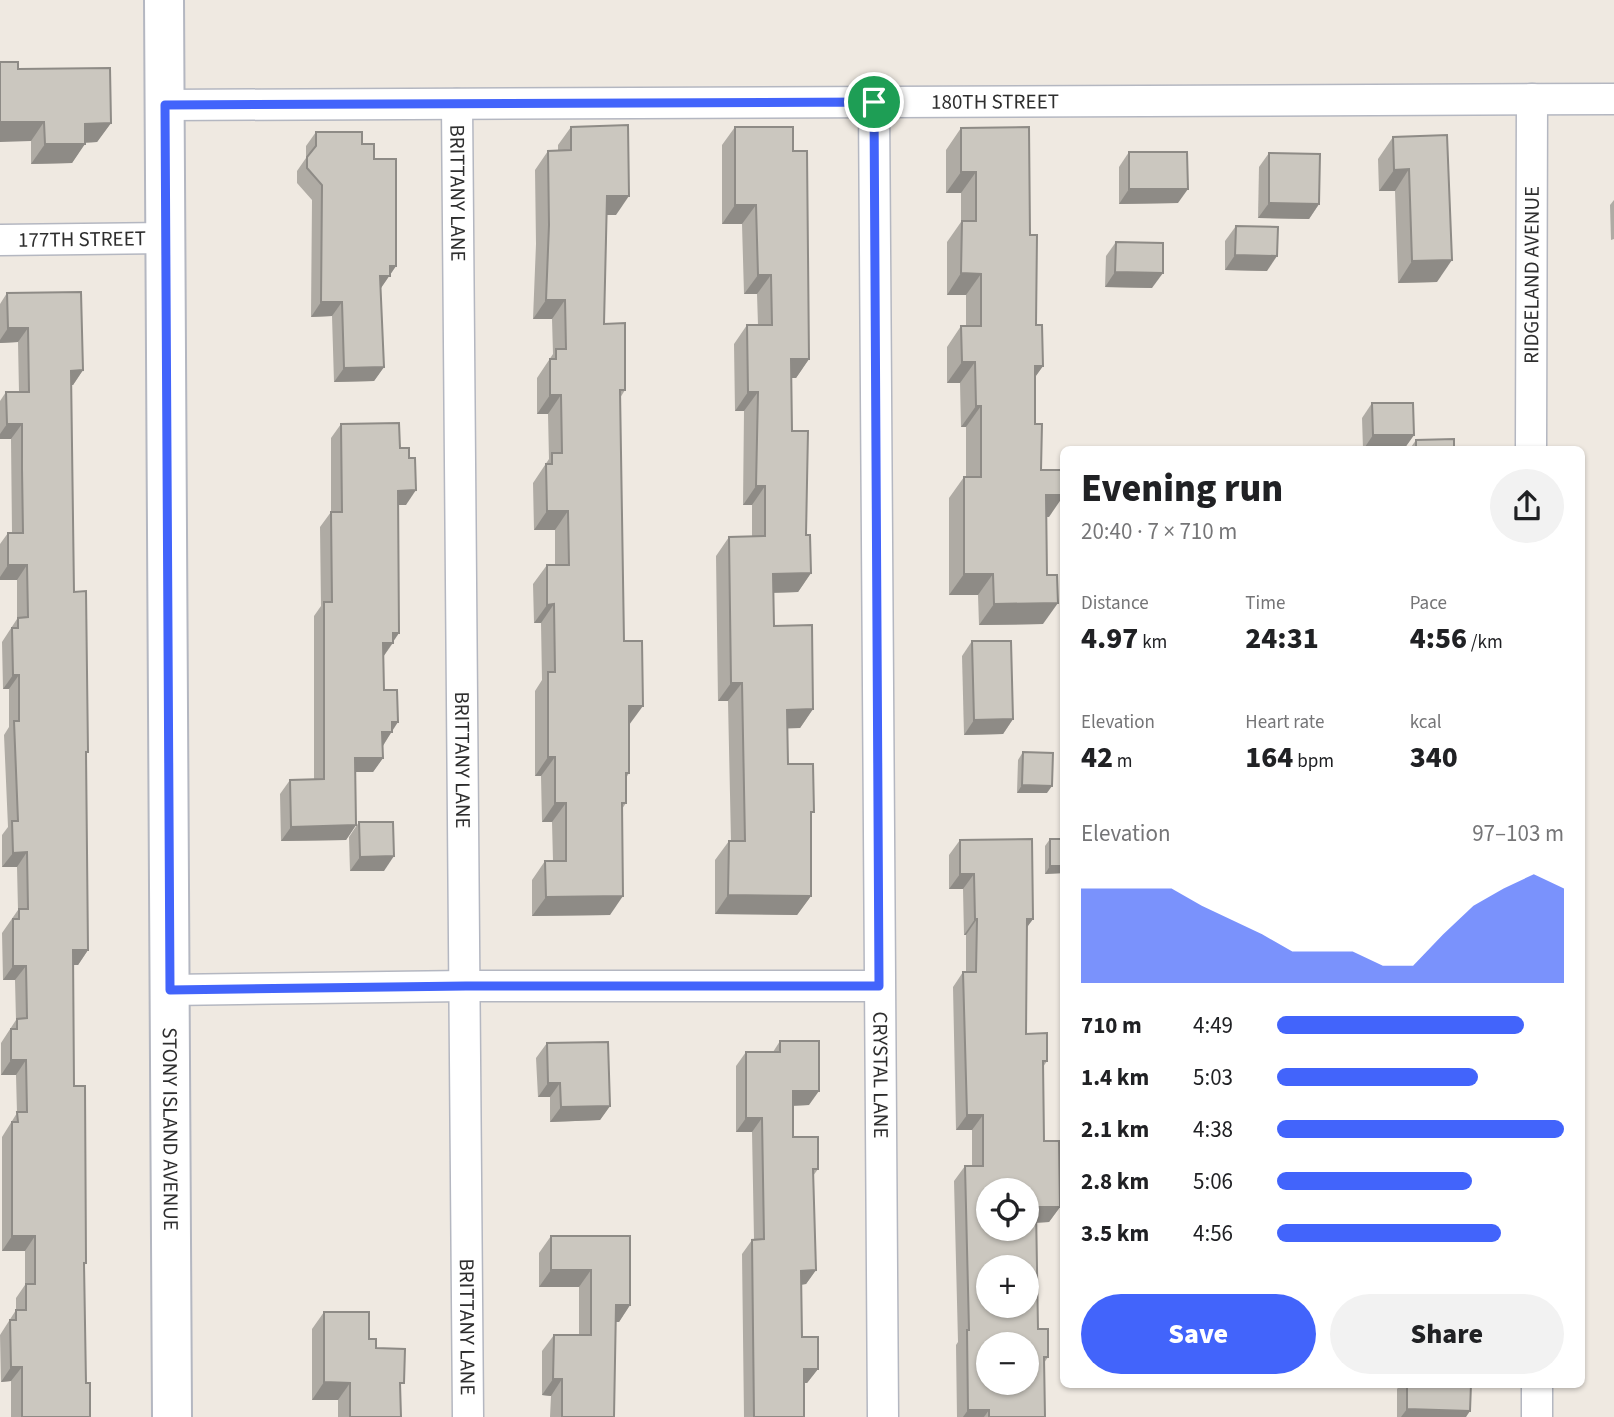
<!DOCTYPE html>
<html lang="en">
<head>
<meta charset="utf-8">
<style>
	:root { --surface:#fff; --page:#f2f2f2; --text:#202124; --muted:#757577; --accent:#4264fb }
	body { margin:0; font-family:"Source Sans 3",sans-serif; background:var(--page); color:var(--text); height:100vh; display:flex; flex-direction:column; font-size:26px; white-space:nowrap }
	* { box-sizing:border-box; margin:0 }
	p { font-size:23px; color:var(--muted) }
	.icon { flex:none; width:38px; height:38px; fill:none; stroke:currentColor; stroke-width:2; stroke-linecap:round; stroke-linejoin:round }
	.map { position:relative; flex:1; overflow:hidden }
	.details { position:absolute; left:1060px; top:446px; width:525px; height:942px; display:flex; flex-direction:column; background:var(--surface); border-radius:10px; box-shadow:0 2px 5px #0004 }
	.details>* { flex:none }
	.tools { position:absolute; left:976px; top:1178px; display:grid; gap:14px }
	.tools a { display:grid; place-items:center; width:63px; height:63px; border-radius:50%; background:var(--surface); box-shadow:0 2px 5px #0004; font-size:35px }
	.pin { position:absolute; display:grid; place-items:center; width:60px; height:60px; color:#fff; margin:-30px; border:4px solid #fff; border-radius:50%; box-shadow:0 2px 7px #0007 }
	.round { display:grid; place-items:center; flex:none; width:74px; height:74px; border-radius:37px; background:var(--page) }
	.headline { display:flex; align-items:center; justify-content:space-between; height:119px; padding:0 21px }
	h1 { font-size:38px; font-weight:800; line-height:52px }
	.metrics { display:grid; grid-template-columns:repeat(3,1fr); gap:10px; height:119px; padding:7px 21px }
	.metrics div { display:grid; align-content:center }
	.metrics b { font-size:30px; font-weight:800 }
	.metrics small { font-size:19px; font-weight:400 }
	.metrics p { font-size:19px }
	.chart { height:196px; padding:14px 21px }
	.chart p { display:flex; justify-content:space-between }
	.chart svg { width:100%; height:126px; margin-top:7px; fill:var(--accent); opacity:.7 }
	.action { display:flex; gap:14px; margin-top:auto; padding:14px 21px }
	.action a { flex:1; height:80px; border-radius:42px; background:var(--accent); color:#fff; font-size:28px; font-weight:800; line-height:80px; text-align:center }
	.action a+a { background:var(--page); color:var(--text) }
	ul { padding:0 21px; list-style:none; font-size:23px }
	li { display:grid; grid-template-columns:112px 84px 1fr; align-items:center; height:52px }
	li i { height:18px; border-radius:9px; background:var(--accent) }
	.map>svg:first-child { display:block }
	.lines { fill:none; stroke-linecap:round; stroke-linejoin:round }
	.street-casing { stroke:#b4b7c1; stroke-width:33 }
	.secondary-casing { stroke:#b4b7c1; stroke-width:42 }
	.street { stroke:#fff; stroke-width:30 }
	.secondary { stroke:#fff; stroke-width:38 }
	.wall { fill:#afaba4 }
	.shaded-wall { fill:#8e8b86 }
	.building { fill:#cbc7bf; stroke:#8e8b86; stroke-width:2; fill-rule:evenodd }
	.route-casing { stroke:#fff; stroke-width:14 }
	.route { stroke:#4264fb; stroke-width:9 }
	.labels { text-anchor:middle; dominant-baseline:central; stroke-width:7; stroke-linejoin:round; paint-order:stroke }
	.street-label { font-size:21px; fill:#2e2e2e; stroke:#fff }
</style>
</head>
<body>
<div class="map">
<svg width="1614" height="1417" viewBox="0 0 1614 1417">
	<rect width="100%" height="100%" fill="#efe9e1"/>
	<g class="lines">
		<g class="street-casing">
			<g id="street">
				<path id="s1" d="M874,102L883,1417"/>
				<path id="s2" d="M457,104L468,1417"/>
				<path id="s3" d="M165,105L1614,99"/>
				<path id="s4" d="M0,240L166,238"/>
				<path id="s5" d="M1531,450L1532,99"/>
				<path d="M170,990L465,986H879"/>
				<path d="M1537,1384V1417"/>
			</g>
		</g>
		<g class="secondary-casing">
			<g id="secondary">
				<path id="s6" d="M164,0L172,1417"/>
			</g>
		</g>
		<use href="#street" class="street"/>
		<use href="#secondary" class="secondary"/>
	</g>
	<g class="wall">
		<path d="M18,69L111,123L97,142L85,143L72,163L31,164V141Z"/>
		<path d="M571,127L616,215H607L604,324L625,390L620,398L624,641L629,725V773L626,778V803L622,809L610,915L532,916V880L545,861H553L552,822H542L541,776H535V691L542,680L541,623H534L533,584L547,565H555V530H534L533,483L549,459L548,414H537V378L553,354L552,319H533L536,244L535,170L548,151L558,150V145Z"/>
		<path d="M735,127L793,151L809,359L796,378H791L792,431L811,573L798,592L774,593V626L813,709L800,728H787L788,764L811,816V896L797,915L715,914V860L729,841H731L728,701H718L716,556L729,537L752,536V505H743L744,411H735L734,344L747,325H758L757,294H744L742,224H722V145Z"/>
		<path d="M961,128L1030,235L1036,325L1043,366L1035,377V424L1049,517H1046L1043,624L979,625L978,595H949V498L964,477H966V427H961L960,383H947V347L961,326H966V295H947V242L961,222V193H946V150Z"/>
		<path d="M316,132L362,144L374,159L396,266L380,289L384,367L374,381L334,382L332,316L311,317L312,200L297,183V171L306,158V146Z"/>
		<path d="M1447,135L1437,282L1398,283L1395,191H1379L1378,159L1393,137Z"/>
		<path d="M1129,152L1178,203L1119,204V167Z"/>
		<path d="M1269,153L1319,204L1309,219L1258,218L1259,167Z"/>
		<path d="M1614,200V239L1611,240L1610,205Z"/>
		<path d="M1236,226L1267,271L1225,270V241Z"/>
		<path d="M1116,242L1152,288L1105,287L1106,256Z"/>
		<path d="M7,293L83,370L73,385H71L74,592L86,755L88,950L78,965H73L74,1086L86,1263L84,1266L86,1383L90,1417H11V1381L1,1382L0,1335L16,1310V1298L25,1285V1251H2V1137L17,1113L16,1075H1V1043L16,1020L15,980H3L2,933L18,910L17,867H2V835L8,827L4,735L9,727V689H3L2,642L17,619V580H0V544L8,533H12L11,439H0V401L6,392H19L18,342L0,343V304Z"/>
		<path d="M1372,403L1414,435L1404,449L1363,450L1362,418Z"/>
		<path d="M341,424L400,448L406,505H398L393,643L383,657L384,690L392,730L383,746V758L373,772H355L356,825L346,840L281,841L280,794L290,780L314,779V616L321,606L320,527L331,512V438Z"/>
		<path d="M1416,440L1454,450H1409Z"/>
		<path d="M972,641L1013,719L1003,734L964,735L962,656Z"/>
		<path d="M1023,752L1047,793H1017L1018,760Z"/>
		<path d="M359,822L384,871H350L349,837Z"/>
		<path d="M1050,839L1064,873L1045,874V846Z"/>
		<path d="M960,840L1033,919L1027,927L1026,1034L1047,1061L1043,1067L1044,1141L1060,1207L1049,1222L1036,1223L1038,1329L1048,1357L1044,1363L1045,1417H957L956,1345L958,1342L954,1181L965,1166H972V1130H956L953,987L963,972H966V935H964L963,889H949V855Z"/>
		<path d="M780,1041L809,1105L793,1106V1137L818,1169L813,1176L816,1270L806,1284L802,1285V1337L818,1369L807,1383H804V1417H744L742,1254L752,1240L754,1239L752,1132H736V1066L746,1052H773Z"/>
		<path d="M547,1043L610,1106L600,1120L550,1122V1097H538L536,1058Z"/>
		<path d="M551,1236L630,1305L619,1322H615L614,1417H550L551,1396L542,1395V1351L554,1335H579V1287H539V1253Z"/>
		<path d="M324,1312L369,1339L400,1389L401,1417H338V1400H312V1329Z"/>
		<path d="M1401,1384H1407L1466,1417H1397V1389Z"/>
	</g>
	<g class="shaded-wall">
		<path d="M0,122H44L31,141L0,142Z"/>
		<path d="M111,123L97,142L71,143L85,124Z"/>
		<path d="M45,144H85L72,163L31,164Z"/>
		<path d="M1409,169L1395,191H1379L1394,170Z"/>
		<path d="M961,172H976L961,193H946Z"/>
		<path d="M1129,189H1188L1178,203L1119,204Z"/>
		<path d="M607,196H629L616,215H594Z"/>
		<path d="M1269,203L1319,204L1309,219L1258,218Z"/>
		<path d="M735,205H756L742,224H722Z"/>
		<path d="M1235,255L1277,256L1267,271L1225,270Z"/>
		<path d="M1452,260L1437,282L1398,283L1412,261Z"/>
		<path d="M390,266H396L379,291L380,276Z"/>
		<path d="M1115,272L1163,273L1152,288L1105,287Z"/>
		<path d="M961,273L981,274L966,295H947Z"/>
		<path d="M758,275H771L757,294H744Z"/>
		<path d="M546,300H565L552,319H533Z"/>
		<path d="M321,302H342L332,316L311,317Z"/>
		<path d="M8,328H28L18,342L0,343V340Z"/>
		<path d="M791,359H809L796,378H778Z"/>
		<path d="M962,362H975L960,383H947Z"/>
		<path d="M1035,366H1043L1028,387Z"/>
		<path d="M384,367L374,381L334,382L344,368Z"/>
		<path d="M83,370L73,385H61L71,371Z"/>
		<path d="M748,392H758L744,411H735Z"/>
		<path d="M550,395H561L548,414H537Z"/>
		<path d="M976,406H981L966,427H961Z"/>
		<path d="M7,424H22L11,439H0V434Z"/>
		<path d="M1373,435H1414L1404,449L1363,450Z"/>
		<path d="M756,486H765L752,505H743Z"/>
		<path d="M416,490L406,505H388L398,491Z"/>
		<path d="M1046,495H1064L1049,517L1031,516Z"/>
		<path d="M547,511H568L555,530H534Z"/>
		<path d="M8,565H27L17,580H0V577Z"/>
		<path d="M811,573L798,592L760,593L773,574Z"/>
		<path d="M964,574H993L978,595H949Z"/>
		<path d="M1058,603L1043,624L979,625L994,604Z"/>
		<path d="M554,604L541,623H534L547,605Z"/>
		<path d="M393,633H399L383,657V643Z"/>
		<path d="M13,675H19L9,689H3Z"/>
		<path d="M731,683H742L728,701H718Z"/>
		<path d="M629,706H643L629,725Z"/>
		<path d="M813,709L800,728L773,729L787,710Z"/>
		<path d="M1013,719L1003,734L964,735L974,720Z"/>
		<path d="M392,722H398L382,747V732Z"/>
		<path d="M548,757H555L541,776H535Z"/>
		<path d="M355,758H383L373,772H345Z"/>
		<path d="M1022,785L1052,786L1047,793H1017Z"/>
		<path d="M555,803H566L552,822H542Z"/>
		<path d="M356,825L346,840L281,841L291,827Z"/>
		<path d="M27,852L17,867H2L13,853Z"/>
		<path d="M394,856L384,871H350L360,857Z"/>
		<path d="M1050,866H1064V873L1045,874Z"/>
		<path d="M960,874H974L963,889H949Z"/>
		<path d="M728,895L811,896L797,915L715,914Z"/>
		<path d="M623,896L610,915L532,916L546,897Z"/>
		<path d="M975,919H977L966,935H964Z"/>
		<path d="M1027,919H1033L1022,934Z"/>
		<path d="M73,950H88L78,965H63Z"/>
		<path d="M13,966H26L15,980H3Z"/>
		<path d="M11,1060H26L16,1075H1Z"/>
		<path d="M548,1083H560L550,1097H538Z"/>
		<path d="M793,1091H819L809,1105L783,1106Z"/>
		<path d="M610,1106L600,1120L550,1122L561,1107Z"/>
		<path d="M967,1115H983L972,1130H956Z"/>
		<path d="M746,1118H762L752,1132H736Z"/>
		<path d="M1036,1207H1060L1049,1222L1027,1223Z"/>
		<path d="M12,1236H35L25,1251H2Z"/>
		<path d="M551,1270H591L579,1287H539Z"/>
		<path d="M816,1270L806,1284L791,1285L801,1271Z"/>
		<path d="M616,1305H630L619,1322H604Z"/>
		<path d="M11,1367H22L11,1381L1,1382Z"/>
		<path d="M804,1369H818L807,1383H794Z"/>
		<path d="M553,1379H562L551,1396L542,1395Z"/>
		<path d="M324,1382L350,1383L338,1400H312Z"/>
		<path d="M1354,1384H1377L1376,1387H1352Z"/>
		<path d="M1407,1409L1470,1411L1466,1417H1401Z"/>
		<path d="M968,1410H989L984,1417H963Z"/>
	</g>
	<g class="building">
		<path d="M0,62H18V69L110,68L111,123L85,124V144H45L44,122H0Z"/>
		<path d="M628,125L629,196H607L604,324L625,323V390H620L624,641H642L643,706H629V773H626V803H622L623,896L546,897L545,861H566V803H555V757H548V672H555L554,604L547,605V565H569L568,511H547L546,464H552V453H562L561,395H550V359H556V349H566L565,300H546L549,225L548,151L571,150V127Z"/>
		<path d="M735,127H793V151H807L809,359H791L792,431H808L806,535H810L811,573L773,574L774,626L812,625L813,709L787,710L788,764H813L814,812H811V896L728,895L729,841H745L742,683H731L729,537L765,536V486H756L758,392H748L747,325H772L771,275H758L756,205H735Z"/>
		<path d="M1029,127L1030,235H1037L1036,325H1042L1043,366H1035V424H1042L1041,470H1064V495H1046L1047,575H1057L1058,603L994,604L993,574H964V477H981V406H976L975,362H962L961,326H981V274L961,273L962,221H976V172H961V128Z"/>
		<path d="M316,132H362V144H374V159H396V266H390V276H380L384,367L344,368L342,302H321L322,185L307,168V157L316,146Z"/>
		<path d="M1447,135L1452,260L1412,261L1409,169L1394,170L1393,137Z"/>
		<path d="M1129,152H1187L1188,189H1129Z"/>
		<path d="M1269,153L1320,154L1319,204L1269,203Z"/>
		<path d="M1236,226L1278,227L1277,256L1235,255Z"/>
		<path d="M1116,242L1163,243V273L1115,272Z"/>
		<path d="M81,292L83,370L71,371L74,592L86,591L88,752H86L88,950H73L74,1086H85L86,1263H84L86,1383H90V1417H22V1367H11L10,1320H16V1310H26V1284H35V1236H12V1122H18L17,1112H27L26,1060H11V1029H17V1019L27,1018L26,966H13V919H19V909H28L27,852L13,853L12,821H18L14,721H19V675H13L12,628H18V618L28,617L27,565H8V533H23L22,469V424H7L6,392H29L28,328H8L7,293Z"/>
		<path d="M1372,403H1413L1414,435H1373Z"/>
		<path d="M399,423L400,448H409V458H415L416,490L398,491L399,633H393V643H383L384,690H397L398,722H392V732H382L383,758H355L356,825L291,827L290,780L324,779V602H332L331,512H342L341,424Z"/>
		<path d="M1454,439V450H1416V440Z"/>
		<path d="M972,641H1011L1013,719L974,720Z"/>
		<path d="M1023,752L1053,753L1052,786L1022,785Z"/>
		<path d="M359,822H393L394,856L360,857Z"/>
		<path d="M1032,839L1033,919H1027L1026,1034L1047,1033V1061H1043L1044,1141H1059L1060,1207H1036L1038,1329H1048V1357H1044L1045,1417H989V1410H968L967,1330H969L965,1166H983V1115H967L963,972H976L977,919H975L974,874H960V840ZM989,1190H1027V1228H989ZM989,1267H1027V1306H989ZM989,1344H1027V1382H989Z"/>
		<rect x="1050" y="839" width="14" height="27"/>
		<path d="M780,1041H819V1091H793V1137H818V1169H813L816,1270L801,1271L802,1337H818V1369H804V1417H754L752,1240L764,1239L762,1118H746V1052H780Z"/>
		<path d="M608,1042L610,1106L561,1107L560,1083H548L547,1043Z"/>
		<path d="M551,1236H630V1305H616L614,1417H562V1379H553L554,1335H591V1270H551Z"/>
		<path d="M324,1312H369V1339H376V1348L405,1349L404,1383H400L401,1417H350V1383L324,1382Z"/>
		<path d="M1407,1384H1471L1470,1411L1407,1409Z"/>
	</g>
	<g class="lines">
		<g class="route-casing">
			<path id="route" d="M874,102L879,986H466L170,990L165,105Z"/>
		</g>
		<use href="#route" class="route"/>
	</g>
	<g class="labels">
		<g class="street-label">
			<text stroke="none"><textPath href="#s3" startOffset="830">180TH STREET</textPath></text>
			<text stroke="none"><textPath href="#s2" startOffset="89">BRITTANY LANE</textPath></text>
			<text stroke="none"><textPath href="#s4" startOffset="82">177TH STREET</textPath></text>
			<text stroke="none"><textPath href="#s5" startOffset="175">RIDGELAND AVENUE</textPath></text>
			<text stroke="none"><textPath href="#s2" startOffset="656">BRITTANY LANE</textPath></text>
			<text stroke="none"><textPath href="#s1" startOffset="973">CRYSTAL LANE</textPath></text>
			<text stroke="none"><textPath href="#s6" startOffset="1129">STONY ISLAND AVENUE</textPath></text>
			<text stroke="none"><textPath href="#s2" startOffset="1223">BRITTANY LANE</textPath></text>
		</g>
	</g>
</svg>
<div class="tools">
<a><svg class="icon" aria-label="locate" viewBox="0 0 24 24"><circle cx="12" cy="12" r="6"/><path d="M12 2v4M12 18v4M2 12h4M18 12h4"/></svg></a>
<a>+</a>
<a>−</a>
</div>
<div class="pin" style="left:874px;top:102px;background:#1e9e55"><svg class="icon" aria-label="arrive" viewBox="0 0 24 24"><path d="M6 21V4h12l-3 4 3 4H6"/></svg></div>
<section class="details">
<div class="headline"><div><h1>Evening run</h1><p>20:40 · 7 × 710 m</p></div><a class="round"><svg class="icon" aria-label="share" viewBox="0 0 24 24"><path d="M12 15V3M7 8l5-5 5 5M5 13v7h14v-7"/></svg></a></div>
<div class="metrics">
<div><p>Distance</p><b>4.97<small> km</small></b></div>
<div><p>Time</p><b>24:31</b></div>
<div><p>Pace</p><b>4:56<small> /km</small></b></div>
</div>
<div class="metrics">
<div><p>Elevation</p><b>42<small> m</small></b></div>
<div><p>Heart rate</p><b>164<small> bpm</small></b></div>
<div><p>kcal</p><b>340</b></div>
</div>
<div class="chart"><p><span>Elevation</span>97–103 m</p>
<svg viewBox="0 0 160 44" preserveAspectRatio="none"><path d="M0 44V11L10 11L20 11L30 11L40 17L50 22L60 27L70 33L80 33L90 33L100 38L110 38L120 27L130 17L140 11L150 6L160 11V44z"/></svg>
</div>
<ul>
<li><b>710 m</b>4:49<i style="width:86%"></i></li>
<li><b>1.4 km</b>5:03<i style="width:70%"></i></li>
<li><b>2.1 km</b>4:38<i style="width:100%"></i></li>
<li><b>2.8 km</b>5:06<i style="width:68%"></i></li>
<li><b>3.5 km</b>4:56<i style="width:78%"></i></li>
</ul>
<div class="action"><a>Save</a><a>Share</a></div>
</section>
</div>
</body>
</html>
